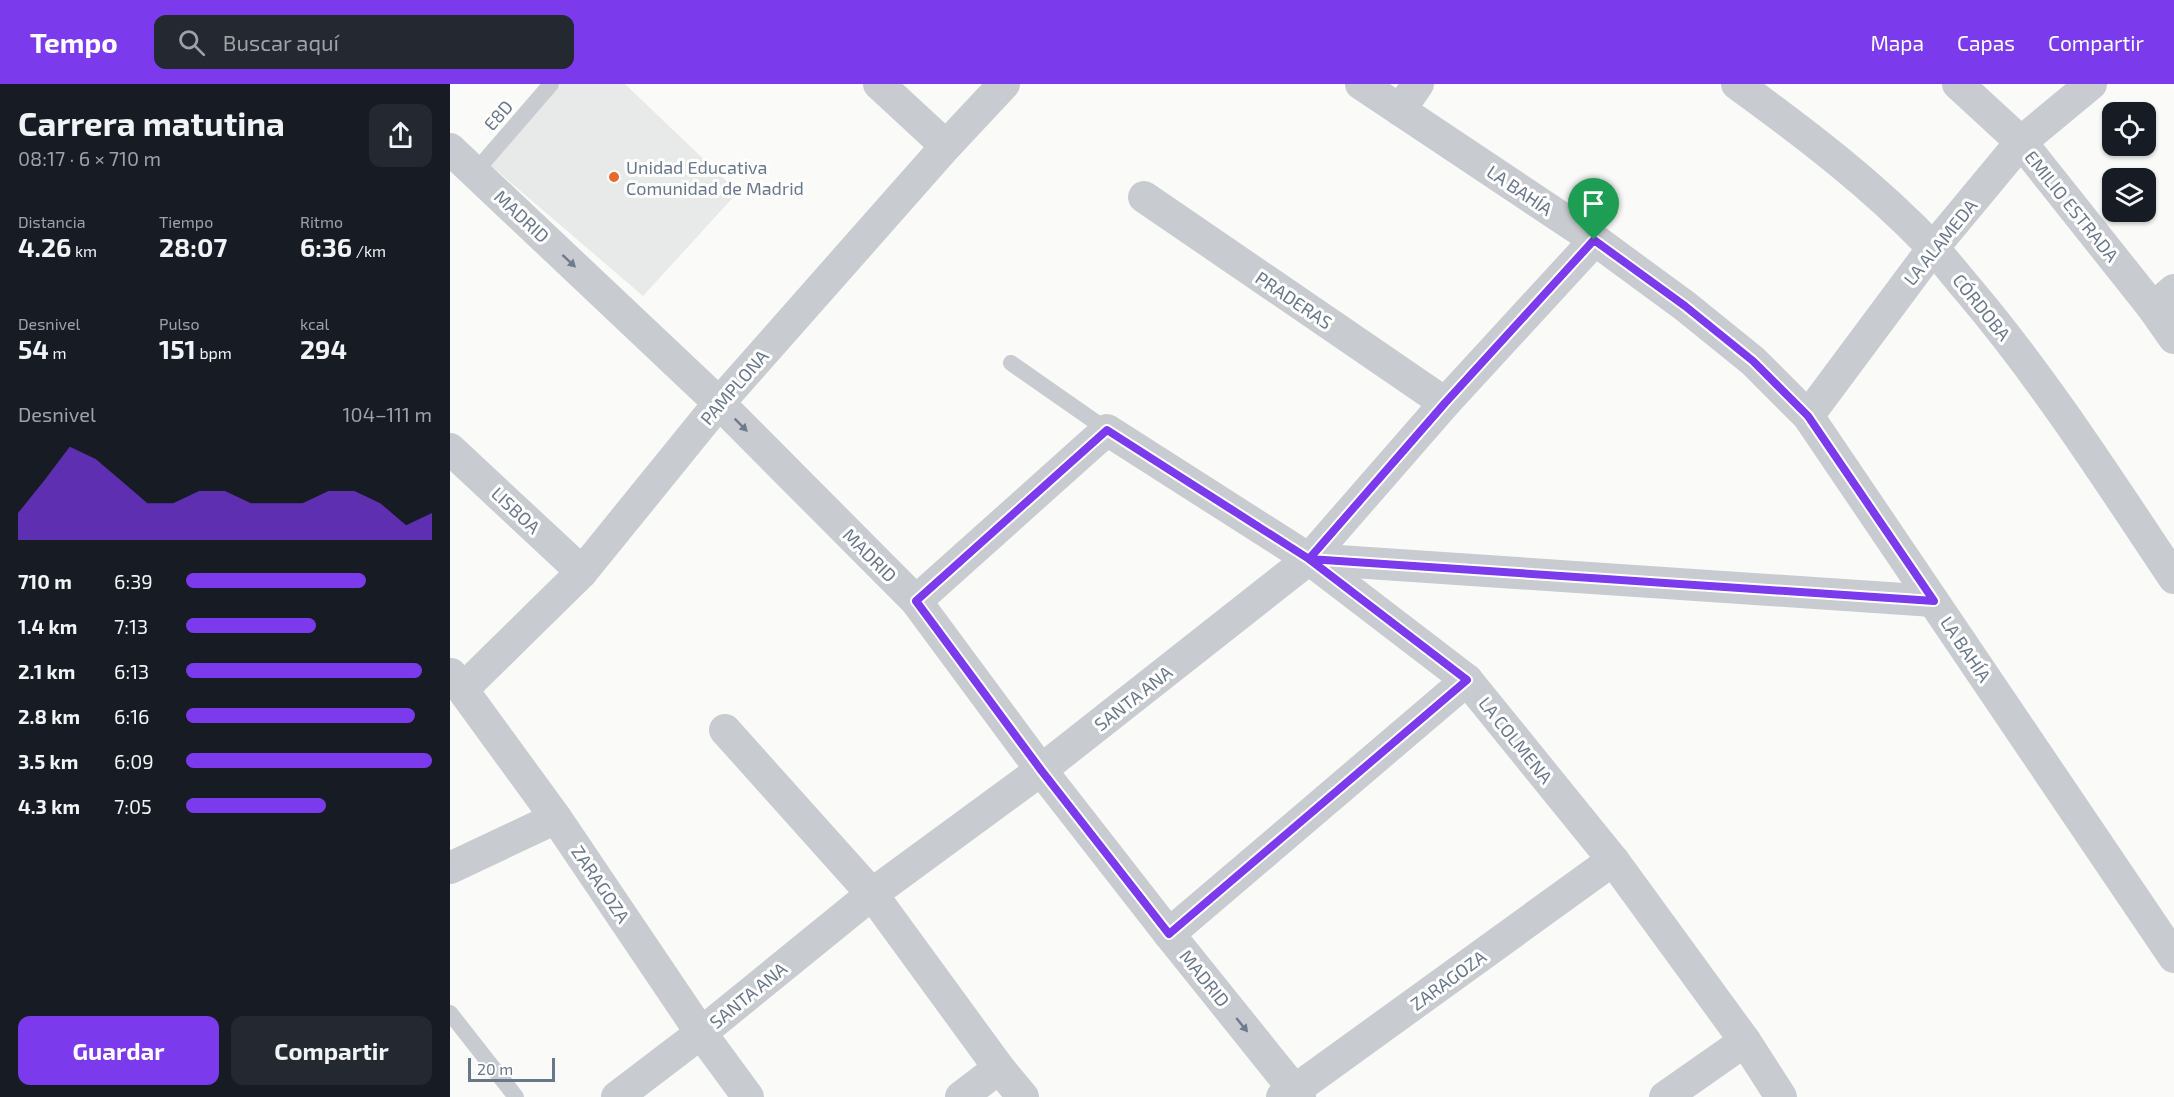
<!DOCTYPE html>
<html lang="es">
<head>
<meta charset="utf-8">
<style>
	:root { --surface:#171b24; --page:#242831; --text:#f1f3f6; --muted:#9ea1a6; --accent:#7c3aed }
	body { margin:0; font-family:"Exo 2",sans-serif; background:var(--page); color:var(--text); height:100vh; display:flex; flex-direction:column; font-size:22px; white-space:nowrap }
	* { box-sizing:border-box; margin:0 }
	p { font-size:20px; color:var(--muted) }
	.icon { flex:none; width:33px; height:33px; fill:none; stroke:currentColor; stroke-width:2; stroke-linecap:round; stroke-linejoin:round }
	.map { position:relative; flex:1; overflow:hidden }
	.side { display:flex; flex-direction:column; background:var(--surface); width:450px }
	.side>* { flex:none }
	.fabs { position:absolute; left:1652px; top:18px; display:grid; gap:12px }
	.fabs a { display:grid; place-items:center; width:54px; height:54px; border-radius:12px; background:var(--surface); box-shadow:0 2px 4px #0004; font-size:30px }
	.scale { position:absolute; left:18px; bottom:15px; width:87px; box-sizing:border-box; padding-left:6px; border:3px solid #68778a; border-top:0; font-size:16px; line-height:21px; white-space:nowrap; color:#68778a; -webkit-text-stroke:4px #fff; paint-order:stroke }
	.pin { position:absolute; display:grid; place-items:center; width:51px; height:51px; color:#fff; margin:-62px -26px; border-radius:50% 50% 50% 0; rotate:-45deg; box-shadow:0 0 6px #0007 }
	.pin .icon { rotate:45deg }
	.round { display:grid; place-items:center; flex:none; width:63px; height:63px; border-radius:12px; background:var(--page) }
	.headline { display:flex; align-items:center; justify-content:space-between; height:102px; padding:0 18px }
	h1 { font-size:33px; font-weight:700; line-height:45px }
	.metrics { display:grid; grid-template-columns:repeat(3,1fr); gap:9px; height:102px; padding:6px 18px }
	.metrics div { display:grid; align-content:center }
	.metrics b { font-size:26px; font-weight:700 }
	.metrics small { font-size:16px; font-weight:400 }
	.metrics p { font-size:16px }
	.chart { height:168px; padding:12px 18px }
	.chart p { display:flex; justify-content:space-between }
	.chart svg { width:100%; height:108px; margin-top:6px; fill:var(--accent); opacity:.7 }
	.primary-button { display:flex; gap:12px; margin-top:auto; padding:12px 18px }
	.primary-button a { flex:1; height:69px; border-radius:12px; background:var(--accent); color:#fff; font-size:24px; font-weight:700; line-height:69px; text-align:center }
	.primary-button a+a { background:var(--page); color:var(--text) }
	ul { padding:0 18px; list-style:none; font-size:20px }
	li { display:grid; grid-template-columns:96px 72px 1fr; align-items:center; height:45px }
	li i { height:15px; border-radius:8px; background:var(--accent) }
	header { display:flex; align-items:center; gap:36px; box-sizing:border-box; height:84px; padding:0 30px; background:var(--accent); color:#fff }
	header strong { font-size:28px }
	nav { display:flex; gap:33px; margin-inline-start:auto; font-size:21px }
	.search { width:420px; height:54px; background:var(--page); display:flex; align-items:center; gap:15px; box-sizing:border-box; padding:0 21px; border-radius:12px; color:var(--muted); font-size:22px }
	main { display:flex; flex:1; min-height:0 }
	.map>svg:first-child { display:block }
	.built { fill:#e8e9e9 }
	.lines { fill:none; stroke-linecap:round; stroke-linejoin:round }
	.lane { stroke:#c8cbcf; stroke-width:16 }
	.street { stroke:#c8cbcf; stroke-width:32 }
	.oneway { fill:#6d7b8d }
	.route-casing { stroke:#fff; stroke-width:12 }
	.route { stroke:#7c3aed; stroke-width:8 }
	.poi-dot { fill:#e8692a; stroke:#fff; stroke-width:2 }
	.labels { text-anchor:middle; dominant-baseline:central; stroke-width:6; stroke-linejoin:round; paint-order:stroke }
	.street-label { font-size:18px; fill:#68778a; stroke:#fff }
	.poi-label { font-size:18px; fill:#68778a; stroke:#fff; text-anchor:start }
</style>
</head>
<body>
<header>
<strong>Tempo</strong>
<div class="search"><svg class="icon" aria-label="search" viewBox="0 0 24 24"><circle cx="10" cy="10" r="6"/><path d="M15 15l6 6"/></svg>Buscar aquí</div>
<nav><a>Mapa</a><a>Capas</a><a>Compartir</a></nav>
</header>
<main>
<section class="side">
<div class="headline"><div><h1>Carrera matutina</h1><p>08:17 · 6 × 710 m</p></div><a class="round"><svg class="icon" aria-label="share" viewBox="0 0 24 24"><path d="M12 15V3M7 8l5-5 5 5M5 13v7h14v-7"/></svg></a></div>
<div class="metrics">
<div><p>Distancia</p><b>4.26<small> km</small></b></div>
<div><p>Tiempo</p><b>28:07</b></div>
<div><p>Ritmo</p><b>6:36<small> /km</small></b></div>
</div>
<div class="metrics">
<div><p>Desnivel</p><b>54<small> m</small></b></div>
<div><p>Pulso</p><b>151<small> bpm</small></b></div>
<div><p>kcal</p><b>294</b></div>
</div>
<div class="chart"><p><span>Desnivel</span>104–111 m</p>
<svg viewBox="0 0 160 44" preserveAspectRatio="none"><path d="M0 44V33L10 20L20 6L30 11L40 20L50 29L60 29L70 24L80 24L90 29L100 29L110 29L120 24L130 24L140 29L150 38L160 33V44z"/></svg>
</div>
<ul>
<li><b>710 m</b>6:39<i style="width:73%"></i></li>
<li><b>1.4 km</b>7:13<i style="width:53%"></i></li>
<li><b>2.1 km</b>6:13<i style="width:96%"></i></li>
<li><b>2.8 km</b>6:16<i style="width:93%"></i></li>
<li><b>3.5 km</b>6:09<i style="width:100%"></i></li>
<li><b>4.3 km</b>7:05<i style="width:57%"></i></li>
</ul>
<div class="primary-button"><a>Guardar</a><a>Compartir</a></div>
</section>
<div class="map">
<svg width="1724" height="1013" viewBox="0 0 1724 1013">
	<rect width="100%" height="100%" fill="#fafaf8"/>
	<path class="built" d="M108,0H175L288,108L193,212L38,79Z"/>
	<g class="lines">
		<g class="lane">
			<path d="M25,88L101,0"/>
			<path d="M561,279L657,346"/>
			<path d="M0,929L66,1013"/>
		</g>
		<g class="street">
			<path d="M429,0L496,62"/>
			<path d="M911,0L1145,156L1235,222L1303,277L1358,332L1724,873"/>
			<path d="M1287,0C1356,50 1424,102 1482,163C1496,178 1508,194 1521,209C1596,298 1659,397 1724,494"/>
			<path d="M1508,0L1571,58L1703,224L1724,254"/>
			<path d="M950,26L968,0"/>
			<path d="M0,65L269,319L466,517L591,686L719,850L850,1013"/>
			<path d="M694,113L995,319"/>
			<path d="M1703,224L1724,206"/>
			<path d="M1358,332L1483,164L1571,58L1641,0"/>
			<path d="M0,365L132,488"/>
			<path d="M859,475L1483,517"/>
			<path d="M466,517L657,346L859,475L1017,596L1163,776L1295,957L1331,1013"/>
			<path d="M1,590L106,734L251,949L298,1013"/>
			<path d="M13,605L132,488L269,319L496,62L554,0"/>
			<path d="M275,646L422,810L549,984L573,1013"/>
			<path d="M0,784L106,734"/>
			<path d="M719,850L1017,596"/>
			<path d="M167,1013L251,949L422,810L591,686L859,475L995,319L1145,156"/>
			<path d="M511,1013L549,984"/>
			<path d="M832,1013L845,1006L1163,776"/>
			<path d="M1215,1013L1295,957"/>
		</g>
	</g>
	<defs><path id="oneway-solid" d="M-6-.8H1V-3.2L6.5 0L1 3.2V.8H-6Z" transform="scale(1.5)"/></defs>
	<g class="oneway">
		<use href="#oneway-solid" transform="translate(119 177) rotate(43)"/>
		<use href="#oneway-solid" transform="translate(291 341) rotate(45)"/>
		<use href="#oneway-solid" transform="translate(792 941) rotate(51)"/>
	</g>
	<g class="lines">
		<g class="route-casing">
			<path id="route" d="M1144,156L995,319L859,475L657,346L466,517L591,686L719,850L1017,596L859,475L1484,517L1358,332L1303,277L1235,222L1144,156"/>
		</g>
		<use href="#route" class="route"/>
	</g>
	<circle class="poi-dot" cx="164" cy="93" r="6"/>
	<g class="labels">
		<g class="street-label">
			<text transform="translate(48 31) rotate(-49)">E8D</text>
			<text transform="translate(1070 106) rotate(34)">LA BAHÍA</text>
			<text transform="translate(1622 122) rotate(51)">EMILIO ESTRADA</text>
			<text transform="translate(72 132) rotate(43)">MADRID</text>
			<text transform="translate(1490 158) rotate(-51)">LA ALAMEDA</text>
			<text transform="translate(844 216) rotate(34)">PRADERAS</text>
			<text transform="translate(1532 223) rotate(51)">CÓRDOBA</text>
			<text transform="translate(284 303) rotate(-49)">PAMPLONA</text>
			<text transform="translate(66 426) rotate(43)">LISBOA</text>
			<text transform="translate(420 471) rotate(45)">MADRID</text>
			<text transform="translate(1516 565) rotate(56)">LA BAHÍA</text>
			<text transform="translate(683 614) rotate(-38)">SANTA ANA</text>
			<text transform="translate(1066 656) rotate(51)">LA COLMENA</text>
			<text transform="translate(151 800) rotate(56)">ZARAGOZA</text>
			<text transform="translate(755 894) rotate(51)">MADRID</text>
			<text transform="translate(998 896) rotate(-36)">ZARAGOZA</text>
			<text transform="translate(298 911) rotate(-39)">SANTA ANA</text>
		</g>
		<g class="poi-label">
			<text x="176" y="83">Unidad Educativa<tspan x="176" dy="21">Comunidad de Madrid</tspan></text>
		</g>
	</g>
</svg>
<div class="fabs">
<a><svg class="icon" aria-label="locate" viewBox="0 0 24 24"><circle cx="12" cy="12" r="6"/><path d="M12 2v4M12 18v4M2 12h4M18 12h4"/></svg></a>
<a><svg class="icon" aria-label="layers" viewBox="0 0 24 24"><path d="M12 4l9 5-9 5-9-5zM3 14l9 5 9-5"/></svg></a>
</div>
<div class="scale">20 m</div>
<div class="pin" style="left:1144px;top:156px;background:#1e9e55"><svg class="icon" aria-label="arrive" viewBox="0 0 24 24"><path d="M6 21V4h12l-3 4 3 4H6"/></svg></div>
</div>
</main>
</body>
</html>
